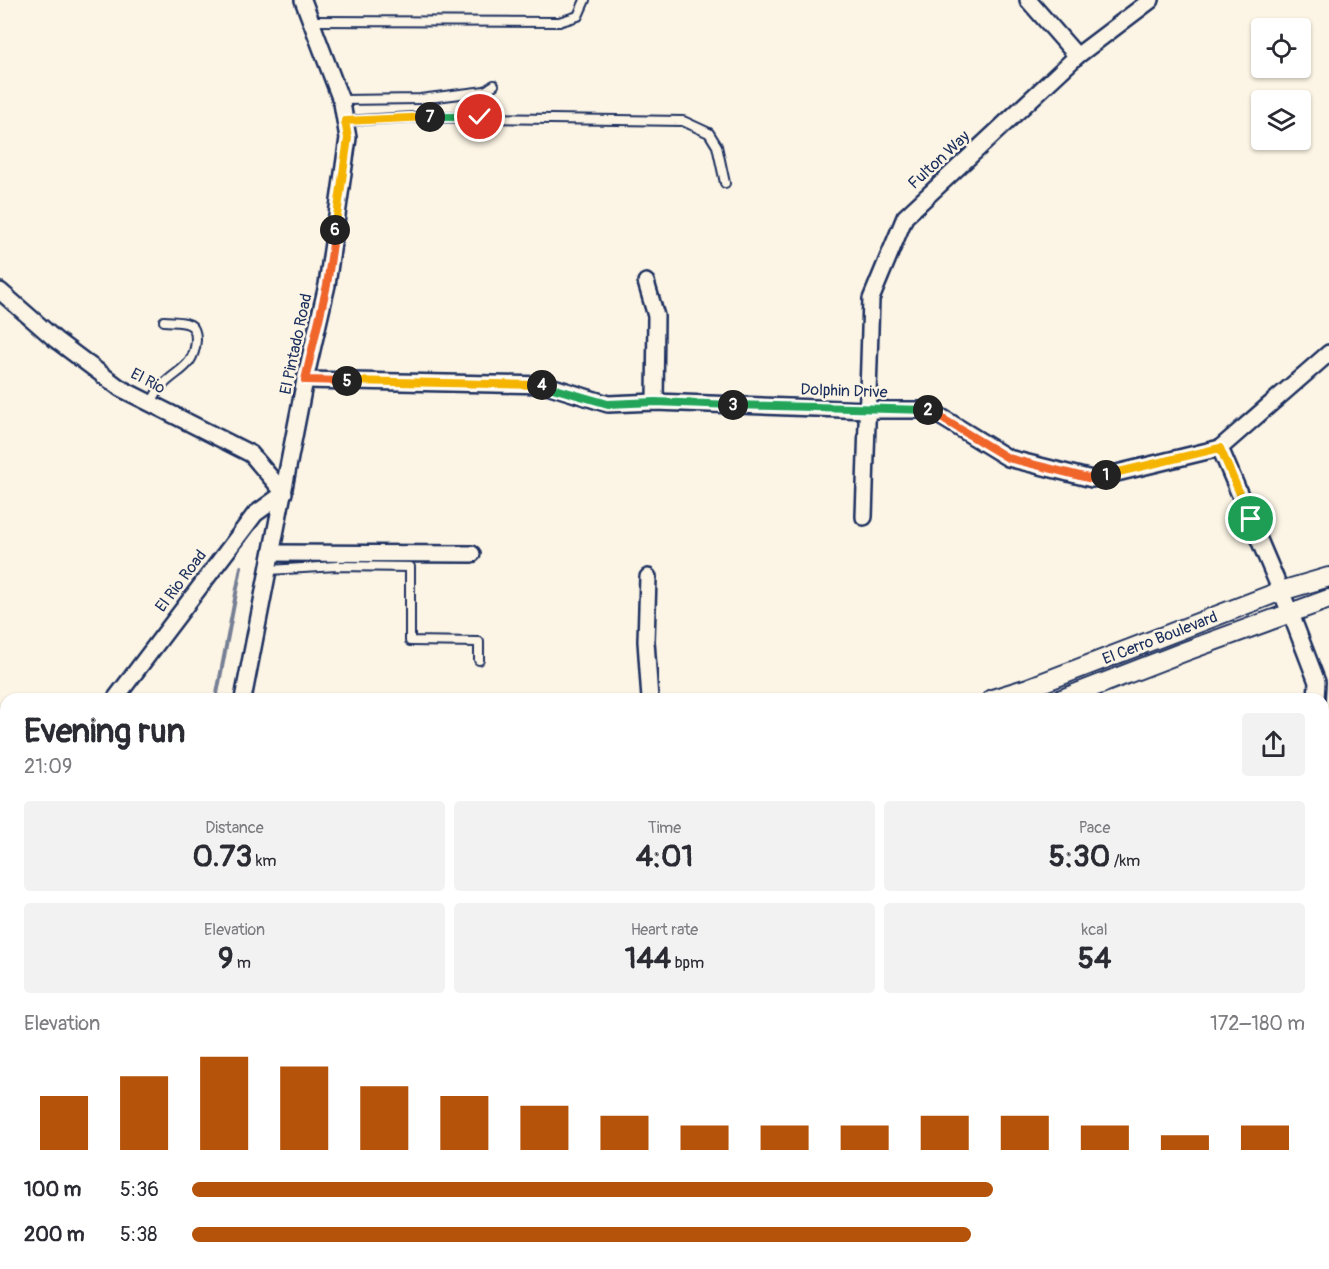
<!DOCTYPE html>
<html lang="en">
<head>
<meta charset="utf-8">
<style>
	:root { --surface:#fff; --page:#f2f2f3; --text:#2b2b33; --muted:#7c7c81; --accent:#b45309 }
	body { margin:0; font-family:Pangolin,sans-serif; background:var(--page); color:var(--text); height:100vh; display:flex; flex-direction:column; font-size:22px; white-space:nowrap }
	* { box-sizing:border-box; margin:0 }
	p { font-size:20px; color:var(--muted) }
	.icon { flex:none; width:33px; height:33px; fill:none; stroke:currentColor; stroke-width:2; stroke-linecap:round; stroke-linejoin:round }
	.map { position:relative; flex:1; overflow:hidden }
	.panel { position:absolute; left:0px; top:693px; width:1329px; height:576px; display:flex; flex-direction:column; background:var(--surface); border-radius:18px 18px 0 0; box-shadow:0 2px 4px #0004 }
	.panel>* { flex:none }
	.controls { position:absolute; left:1251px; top:18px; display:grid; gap:12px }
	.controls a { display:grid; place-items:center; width:60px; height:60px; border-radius:6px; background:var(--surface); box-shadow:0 2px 4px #0004; font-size:30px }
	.pin { position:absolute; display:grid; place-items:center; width:51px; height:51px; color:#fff; margin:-26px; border:3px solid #fff; border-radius:50%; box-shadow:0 2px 6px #0007 }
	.km { position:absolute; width:30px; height:30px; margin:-15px; border-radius:50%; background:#222; color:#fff; font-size:16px; line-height:30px; text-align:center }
	.round { display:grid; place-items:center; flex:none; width:63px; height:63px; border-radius:6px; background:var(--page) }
	.overview { display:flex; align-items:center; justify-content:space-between; height:102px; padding:0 24px }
	h1 { font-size:33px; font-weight:700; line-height:45px }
	.figures { display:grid; grid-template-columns:repeat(3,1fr); gap:9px; height:102px; padding:6px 24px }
	.figures div { display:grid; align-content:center; border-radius:6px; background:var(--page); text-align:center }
	.figures b { font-size:30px; font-weight:700 }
	.figures small { font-size:16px; font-weight:400 }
	.figures p { font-size:16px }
	.chart { height:168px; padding:12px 24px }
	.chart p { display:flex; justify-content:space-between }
	.chart svg { width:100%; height:108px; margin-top:6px; stroke:var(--accent); stroke-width:6 }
	ul { padding:0 24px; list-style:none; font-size:20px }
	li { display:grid; grid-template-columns:96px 72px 1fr; align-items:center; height:45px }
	li i { height:15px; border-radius:8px; background:var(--accent) }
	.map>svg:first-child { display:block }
	.built { fill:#ece7dc }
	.green { fill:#dfdbd4; stroke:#7d8599; stroke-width:1.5 }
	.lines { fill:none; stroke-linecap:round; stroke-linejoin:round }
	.stream { stroke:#767f94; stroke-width:4 }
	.building { fill:#c8c7c6; stroke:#1b2f5e; stroke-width:1.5 }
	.service-casing { stroke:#1b2f5e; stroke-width:12 }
	.minor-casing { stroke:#1b2f5e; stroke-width:20 }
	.tertiary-casing { stroke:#1b2f5e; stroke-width:22 }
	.motorway-casing { stroke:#1b2f5e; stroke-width:30 }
	.service { stroke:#fcf5e5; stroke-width:8 }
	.minor { stroke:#fcf5e5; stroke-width:15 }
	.tertiary { stroke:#fcf5e5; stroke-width:18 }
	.motorway { stroke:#fcf5e5; stroke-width:26 }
	.split-1-casing { stroke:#fff; stroke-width:12 }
	.split-2-casing { stroke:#fff; stroke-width:12 }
	.split-3-casing { stroke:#fff; stroke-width:12 }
	.split-4-casing { stroke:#fff; stroke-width:12 }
	.split-5-casing { stroke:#fff; stroke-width:12 }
	.split-6-casing { stroke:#fff; stroke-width:12 }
	.split-7-casing { stroke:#fff; stroke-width:12 }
	.split-8-casing { stroke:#fff; stroke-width:12 }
	.split-1 { stroke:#f5b400; stroke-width:8 }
	.split-2 { stroke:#f0652b; stroke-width:8 }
	.split-3 { stroke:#22a559; stroke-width:8 }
	.split-4 { stroke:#22a559; stroke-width:8 }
	.split-5 { stroke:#f5b400; stroke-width:8 }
	.split-6 { stroke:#f0652b; stroke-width:8 }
	.split-7 { stroke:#f5b400; stroke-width:8 }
	.split-8 { stroke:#22a559; stroke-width:8 }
	.labels { text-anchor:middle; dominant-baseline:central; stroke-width:5; stroke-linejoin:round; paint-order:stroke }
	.street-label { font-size:16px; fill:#1b2f5e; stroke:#fcf5e5 }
</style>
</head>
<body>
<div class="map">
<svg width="1329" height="1269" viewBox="0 0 1329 1269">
	<rect width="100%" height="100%" fill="#fcf5e5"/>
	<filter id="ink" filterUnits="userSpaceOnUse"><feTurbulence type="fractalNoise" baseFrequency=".0167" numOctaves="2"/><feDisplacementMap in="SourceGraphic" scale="12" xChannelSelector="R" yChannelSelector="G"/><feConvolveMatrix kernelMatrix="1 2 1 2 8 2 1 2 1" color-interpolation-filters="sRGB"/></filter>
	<g filter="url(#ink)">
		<path class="built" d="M0,948L6,950V1064L0,1060Z"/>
		<g class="green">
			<path d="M870,1263H916L962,1269H863Z"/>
			<path d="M1107,1263H1242L1237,1269H1022L1068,1268Z"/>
		</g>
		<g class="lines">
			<path class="stream" d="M216,699L241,567"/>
		</g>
		<g class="building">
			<path d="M0,960L6,963V987L0,984Z"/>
			<path d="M1327,1208H1329V1240H1326Z"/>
			<path d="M809,1263H835L845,1269H814L808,1265Z"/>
		</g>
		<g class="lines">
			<g class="service-casing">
				<g id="service">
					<path d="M311,21L559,22L578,16L585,0"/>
					<path d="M342,100L420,99L485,91L494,85"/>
					<path d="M345,121L413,117L683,121L709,133L717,146L725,183"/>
					<path d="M151,404C154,398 156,392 161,387C177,369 194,369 196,340C196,334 195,326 188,324C182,321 171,322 164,321"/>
					<path d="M269,570L337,566L410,567V641L479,642V660"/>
					<path d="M0,1030L6,1032"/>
					<path d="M409,1269V1263"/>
				</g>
			</g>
			<g class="minor-casing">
				<g id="minor">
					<path d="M1028,0L1077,56"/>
					<path d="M646,282L656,316L655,402"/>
					<path d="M0,291L56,340L120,388L251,454L284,493L255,514L115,699"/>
					<path d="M305,380L547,385L608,404L655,402L868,410H930L1008,458L1092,479L1220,448L1329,353"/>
					<path d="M1220,448L1294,622L1317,682L1316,699"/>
					<path d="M864,517L871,299L905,217L1077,56L1151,0"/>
					<path d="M272,553L472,554"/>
					<path d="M648,577L646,641L650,699"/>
					<path d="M243,699L305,380L327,285L348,138L342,103L303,0"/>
					<path d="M0,823H6"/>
					<path d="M1323,887H1329"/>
					<path d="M255,1263L260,1269"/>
					<path d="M1310,1263V1269"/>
					<path d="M775,1269L779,1263"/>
				</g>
			</g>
			<g class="tertiary-casing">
				<g id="tertiary">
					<path d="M992,699L1028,688L1281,591L1329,577"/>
					<path d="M1062,699L1186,651L1329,599"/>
				</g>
			</g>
			<g class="motorway-casing">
				<g id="motorway">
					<path d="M0,1122L6,1126"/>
					<path d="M0,1203L6,1208"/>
					<path d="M0,1259L12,1269"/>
					<path d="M73,1263L81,1269"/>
					<path d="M171,1263L176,1269"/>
				</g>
			</g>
			<use href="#service" class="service"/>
			<use href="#minor" class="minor"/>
			<use href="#tertiary" class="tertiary"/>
			<use href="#motorway" class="motorway"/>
		</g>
	</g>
	<g class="lines" filter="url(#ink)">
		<g class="split-1-casing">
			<path id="split-1" d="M1106,475L1220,448L1251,519"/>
		</g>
		<g class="split-2-casing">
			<path id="split-2" d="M928,410L1008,458L1092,479L1106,475"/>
		</g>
		<g class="split-3-casing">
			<path id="split-3" d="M733,405L928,410"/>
		</g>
		<g class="split-4-casing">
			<path id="split-4" d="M542,385L608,404L655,402L733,405"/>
		</g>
		<g class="split-5-casing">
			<path id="split-5" d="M347,381L542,385"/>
		</g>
		<g class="split-6-casing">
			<path id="split-6" d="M335,230L327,285L305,380L347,381"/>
		</g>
		<g class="split-7-casing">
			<path id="split-7" d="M335,230L348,138L345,121L430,117"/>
		</g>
		<g class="split-8-casing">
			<path id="split-8" d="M430,117H480"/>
		</g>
		<use href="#split-1" class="split-1"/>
		<use href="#split-2" class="split-2"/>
		<use href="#split-3" class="split-3"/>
		<use href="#split-4" class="split-4"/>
		<use href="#split-5" class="split-5"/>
		<use href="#split-6" class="split-6"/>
		<use href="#split-7" class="split-7"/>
		<use href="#split-8" class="split-8"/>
	</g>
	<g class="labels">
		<g class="street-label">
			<text transform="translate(939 160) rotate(-43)">Fulton Way</text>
			<text transform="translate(296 344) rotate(-78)">El Pintado Road</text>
			<text transform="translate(148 381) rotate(28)">El Rio</text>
			<text transform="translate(844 391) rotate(2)">Dolphin Drive</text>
			<text transform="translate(181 581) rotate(-53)">El Rio Road</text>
			<text transform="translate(1160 638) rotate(-21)">El Cerro Boulevard</text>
		</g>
	</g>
</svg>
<div class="controls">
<a><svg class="icon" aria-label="locate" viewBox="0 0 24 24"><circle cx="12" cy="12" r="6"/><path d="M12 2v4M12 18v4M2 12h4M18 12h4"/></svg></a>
<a><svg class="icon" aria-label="layers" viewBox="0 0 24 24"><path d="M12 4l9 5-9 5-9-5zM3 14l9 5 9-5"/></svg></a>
</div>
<div class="pin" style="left:1251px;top:519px;background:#1e9e55"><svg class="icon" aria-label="arrive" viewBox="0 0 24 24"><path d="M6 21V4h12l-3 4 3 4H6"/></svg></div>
<div class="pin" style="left:480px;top:117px;background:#d93025"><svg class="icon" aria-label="check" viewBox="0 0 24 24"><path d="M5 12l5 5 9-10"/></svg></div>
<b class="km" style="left:1106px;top:475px">1</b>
<b class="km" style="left:928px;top:410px">2</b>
<b class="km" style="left:733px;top:405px">3</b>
<b class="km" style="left:542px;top:385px">4</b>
<b class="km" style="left:347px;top:381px">5</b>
<b class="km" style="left:335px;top:230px">6</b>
<b class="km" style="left:430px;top:117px">7</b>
<section class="panel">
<div class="overview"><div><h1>Evening run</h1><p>21:09</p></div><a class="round"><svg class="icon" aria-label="share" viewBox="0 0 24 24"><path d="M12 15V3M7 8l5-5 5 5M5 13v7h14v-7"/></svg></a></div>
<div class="figures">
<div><p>Distance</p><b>0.73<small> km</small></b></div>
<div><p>Time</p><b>4:01</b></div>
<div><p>Pace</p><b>5:30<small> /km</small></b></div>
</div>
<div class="figures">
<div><p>Elevation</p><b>9<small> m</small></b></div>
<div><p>Heart rate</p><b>144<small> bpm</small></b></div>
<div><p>kcal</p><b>54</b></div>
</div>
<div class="chart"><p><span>Elevation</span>172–180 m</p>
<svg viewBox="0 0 160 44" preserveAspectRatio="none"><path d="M5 44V22M15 44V14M25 44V6M35 44V10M45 44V18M55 44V22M65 44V26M75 44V30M85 44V34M95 44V34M105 44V34M115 44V30M125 44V30M135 44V34M145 44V38M155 44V34"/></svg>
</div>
<ul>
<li><b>100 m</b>5:36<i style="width:72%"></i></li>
<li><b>200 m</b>5:38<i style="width:70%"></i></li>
</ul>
</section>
</div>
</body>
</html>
